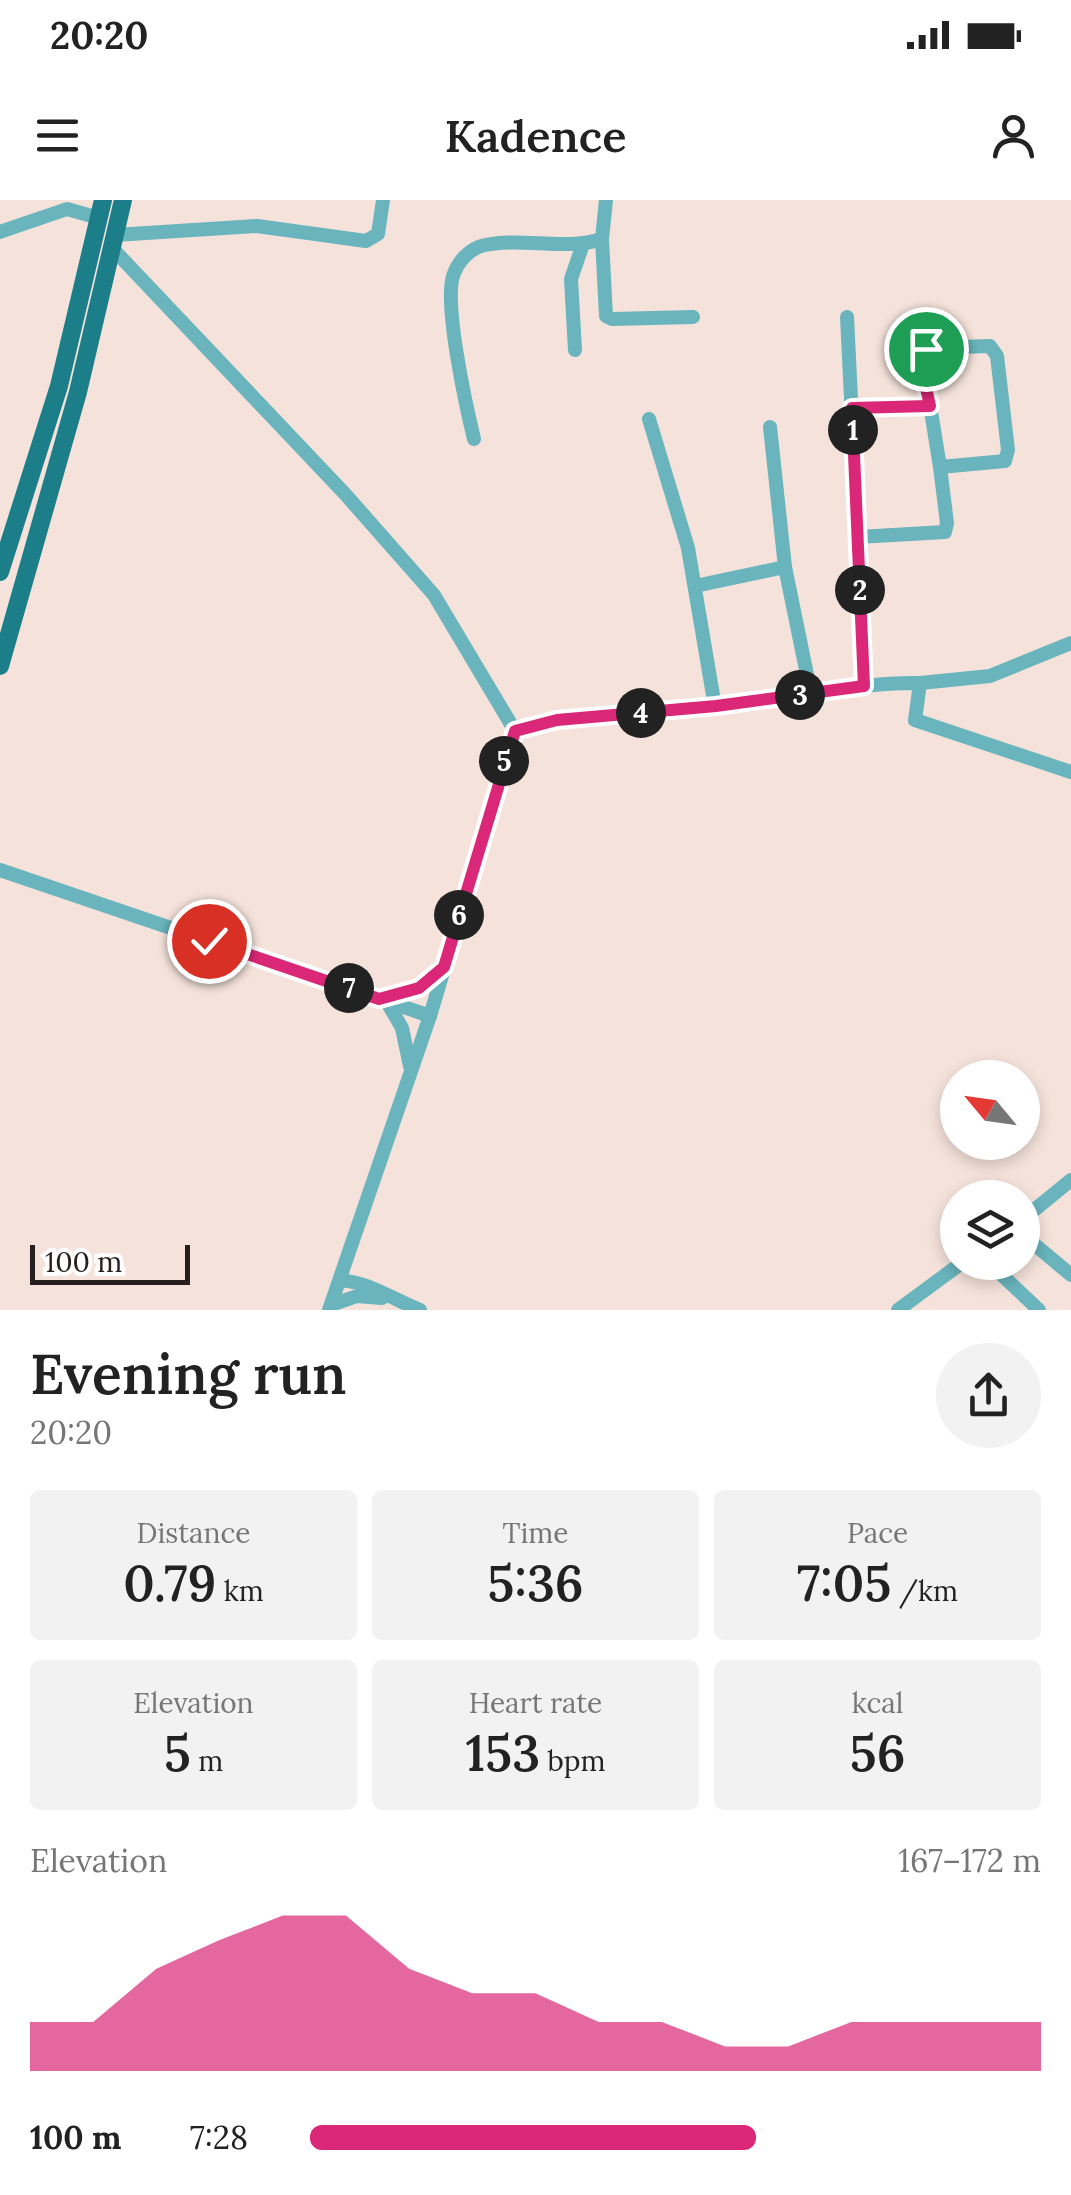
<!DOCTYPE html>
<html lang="en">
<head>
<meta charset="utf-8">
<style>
	:root { --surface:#fff; --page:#f2f2f2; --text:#222; --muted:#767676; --accent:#db2777 }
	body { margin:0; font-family:Lora,serif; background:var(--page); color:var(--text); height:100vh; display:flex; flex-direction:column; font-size:38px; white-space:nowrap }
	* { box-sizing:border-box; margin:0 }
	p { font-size:32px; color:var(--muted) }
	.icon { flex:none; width:55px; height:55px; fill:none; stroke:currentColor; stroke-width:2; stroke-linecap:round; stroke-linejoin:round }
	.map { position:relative; height:1110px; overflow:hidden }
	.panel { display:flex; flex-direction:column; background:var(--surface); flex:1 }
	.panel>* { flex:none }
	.needle { width:65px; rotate:299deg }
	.controls { position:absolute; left:940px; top:860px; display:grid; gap:20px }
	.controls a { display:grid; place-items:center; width:100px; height:100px; border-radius:50%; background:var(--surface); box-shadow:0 5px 15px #0003; font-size:50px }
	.scale { position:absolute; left:30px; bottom:25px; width:160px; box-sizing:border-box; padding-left:10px; border:5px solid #261f1d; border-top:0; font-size:28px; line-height:35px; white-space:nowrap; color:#261f1d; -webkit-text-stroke:8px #fff; paint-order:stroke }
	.pin { position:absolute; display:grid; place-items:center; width:85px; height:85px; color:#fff; margin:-42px; border:5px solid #fff; border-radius:50%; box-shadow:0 2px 10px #0007 }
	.km { position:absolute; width:50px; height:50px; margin:-25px; border-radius:50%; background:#222; color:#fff; font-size:28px; line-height:50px; text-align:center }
	.round { display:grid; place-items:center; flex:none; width:105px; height:105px; border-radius:52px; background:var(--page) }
	.summary { display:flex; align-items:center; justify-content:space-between; height:170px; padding:0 30px }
	h1 { font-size:55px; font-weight:600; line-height:75px }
	.stats { display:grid; grid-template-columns:repeat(3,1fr); gap:15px; height:170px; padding:10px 30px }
	.stats div { display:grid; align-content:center; border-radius:10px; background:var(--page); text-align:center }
	.stats b { font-size:50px; font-weight:600 }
	.stats small { font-size:28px; font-weight:400 }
	.stats p { font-size:28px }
	.chart { height:280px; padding:20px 30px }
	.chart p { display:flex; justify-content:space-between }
	.chart svg { width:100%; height:180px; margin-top:10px; fill:var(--accent); opacity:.7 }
	ul { padding:0 30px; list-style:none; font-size:32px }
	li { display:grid; grid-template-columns:160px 120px 1fr; align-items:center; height:75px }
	li i { height:25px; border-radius:12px; background:var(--accent) }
	.status { display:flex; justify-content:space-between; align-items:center; height:70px; padding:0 50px; background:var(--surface); direction:ltr }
	.status svg { height:28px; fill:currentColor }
	header { display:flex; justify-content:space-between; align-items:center; height:130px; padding:0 30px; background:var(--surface); font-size:45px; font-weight:600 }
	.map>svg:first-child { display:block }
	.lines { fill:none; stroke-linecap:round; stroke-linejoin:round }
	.minor { stroke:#69b4bd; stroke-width:14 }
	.major { stroke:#1c7e88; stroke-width:18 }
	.route-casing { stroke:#fff; stroke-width:20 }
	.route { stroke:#db2777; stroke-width:12 }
</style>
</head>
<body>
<div class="status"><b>20:20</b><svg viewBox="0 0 49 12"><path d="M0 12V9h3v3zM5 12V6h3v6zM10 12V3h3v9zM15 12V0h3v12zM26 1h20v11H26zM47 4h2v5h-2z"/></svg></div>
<header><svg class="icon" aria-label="menu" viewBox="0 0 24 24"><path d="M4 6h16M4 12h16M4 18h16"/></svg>Kadence<svg class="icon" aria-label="person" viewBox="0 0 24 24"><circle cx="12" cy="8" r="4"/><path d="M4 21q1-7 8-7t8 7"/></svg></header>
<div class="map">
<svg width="1071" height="1110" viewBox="0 0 1071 1110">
	<rect width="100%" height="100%" fill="#f5e3db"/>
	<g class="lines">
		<g class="minor">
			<path d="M606,0L602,39L606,116L612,119L693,117"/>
			<path d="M0,32L67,9L99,18"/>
			<path d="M115,35L257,26L366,41L378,34L383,0"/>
			<path d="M113,49L346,295L434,395L515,531"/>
			<path d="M847,117L865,485"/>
			<path d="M575,150L571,79L583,44"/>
			<path d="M852,208L930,205L940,267L1005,261L1008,250L997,156L990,146L932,148L922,153L930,205"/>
			<path d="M649,219L688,348L715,507"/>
			<path d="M770,227L785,367L811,494"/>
			<path d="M474,239C466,206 444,105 453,76C458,61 470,48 485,45C523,37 564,51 602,39"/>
			<path d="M858,337L945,332L947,323L940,267"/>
			<path d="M695,386L785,367"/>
			<path d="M920,483L990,476L1071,443"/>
			<path d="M515,531C579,511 648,513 714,507C782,500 851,482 920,483L915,520L1071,572"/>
			<path d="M0,670L430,816"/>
			<path d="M384,798L419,787L444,767"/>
			<path d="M387,802L402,828L410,866"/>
			<path d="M1022,1020L1071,980"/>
			<path d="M1022,1034L1071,1075"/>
			<path d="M988,1062L1039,1110"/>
			<path d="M340,1081C362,1079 397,1101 420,1110"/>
			<path d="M331,1105L357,1096L382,1098"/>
			<path d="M329,1110L430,816L515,531"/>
			<path d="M898,1110L963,1062"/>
		</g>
		<g class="major">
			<path d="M0,372L59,186L103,0"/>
			<path d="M0,466L78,192L123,0"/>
		</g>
	</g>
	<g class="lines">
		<g class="route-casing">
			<path id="route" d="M209,741L379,799L419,788L444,767L515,531L557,520L716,506L864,486L852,208L930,206L920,160L926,149"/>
		</g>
		<use href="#route" class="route"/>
	</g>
</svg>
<div class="controls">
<a><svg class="needle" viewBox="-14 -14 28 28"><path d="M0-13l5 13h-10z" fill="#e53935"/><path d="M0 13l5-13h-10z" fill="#767676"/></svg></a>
<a><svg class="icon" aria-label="layers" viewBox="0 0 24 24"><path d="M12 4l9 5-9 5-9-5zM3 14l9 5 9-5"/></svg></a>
</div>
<div class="scale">100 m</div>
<div class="pin" style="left:926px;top:149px;background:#1e9e55"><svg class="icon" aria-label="arrive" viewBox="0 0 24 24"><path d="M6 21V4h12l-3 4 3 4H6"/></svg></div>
<div class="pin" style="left:209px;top:741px;background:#d93025"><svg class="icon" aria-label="check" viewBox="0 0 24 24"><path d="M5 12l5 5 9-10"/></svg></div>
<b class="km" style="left:853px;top:230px">1</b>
<b class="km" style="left:860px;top:390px">2</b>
<b class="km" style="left:800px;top:495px">3</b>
<b class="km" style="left:641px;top:513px">4</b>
<b class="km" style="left:504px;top:561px">5</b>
<b class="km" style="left:459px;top:715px">6</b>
<b class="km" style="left:349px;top:788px">7</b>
</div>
<section class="panel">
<div class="summary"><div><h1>Evening run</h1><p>20:20</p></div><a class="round"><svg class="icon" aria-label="share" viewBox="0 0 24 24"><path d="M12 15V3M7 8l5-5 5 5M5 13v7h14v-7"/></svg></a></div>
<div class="stats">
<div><p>Distance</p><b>0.79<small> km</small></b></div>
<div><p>Time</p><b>5:36</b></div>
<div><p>Pace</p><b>7:05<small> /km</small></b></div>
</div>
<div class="stats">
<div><p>Elevation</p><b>5<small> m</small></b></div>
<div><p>Heart rate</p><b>153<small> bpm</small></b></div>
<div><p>kcal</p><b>56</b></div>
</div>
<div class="chart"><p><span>Elevation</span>167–172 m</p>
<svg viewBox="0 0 160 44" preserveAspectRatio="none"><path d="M0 44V32L10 32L20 19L30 12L40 6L50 6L60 19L70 25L80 25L90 32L100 32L110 38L120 38L130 32L140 32L150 32L160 32V44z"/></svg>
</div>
<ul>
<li><b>100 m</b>7:28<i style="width:61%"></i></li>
</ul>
</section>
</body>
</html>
